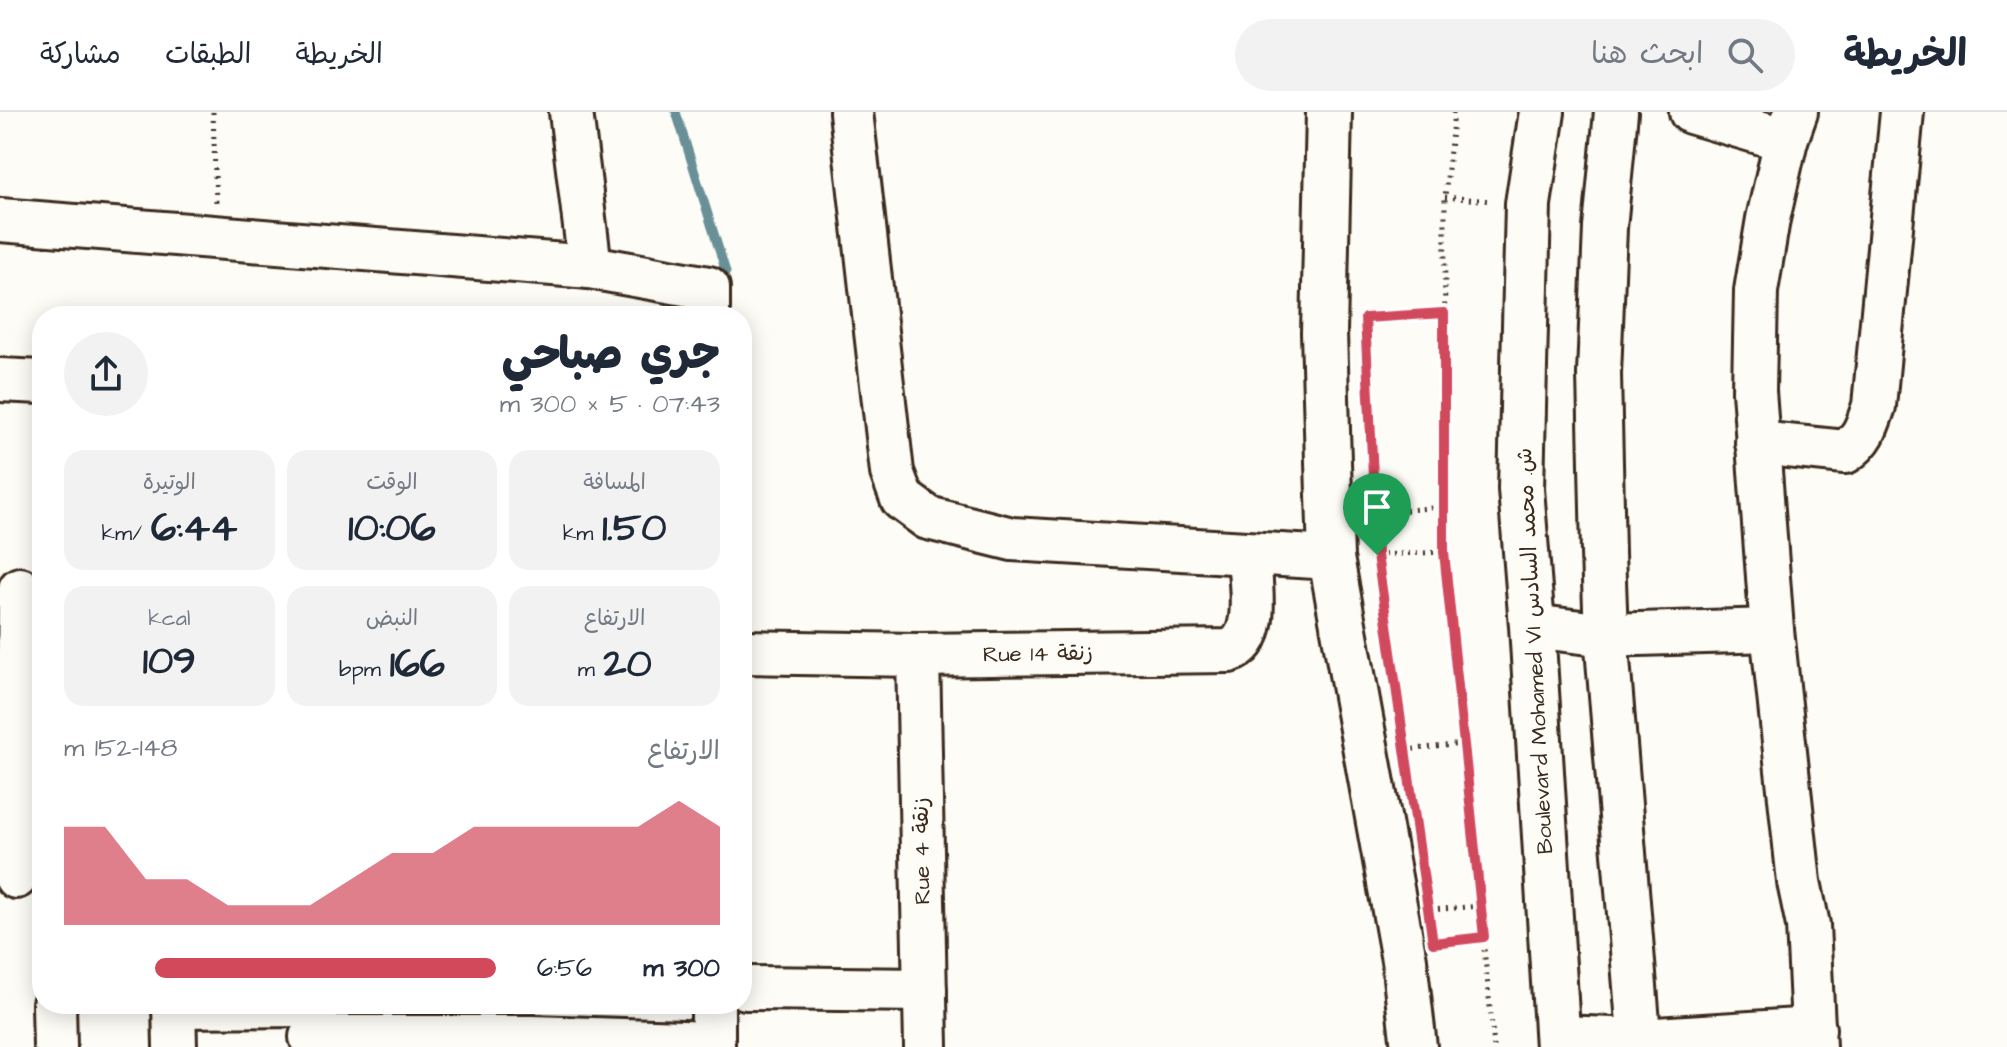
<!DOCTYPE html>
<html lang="ar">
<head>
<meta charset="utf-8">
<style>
	:root { --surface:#fff; --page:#f2f2f3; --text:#1f2937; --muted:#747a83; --line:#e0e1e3; --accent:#d1495b }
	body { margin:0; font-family:"Architects Daughter","Playpen Sans Arabic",sans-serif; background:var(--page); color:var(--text); direction:rtl; height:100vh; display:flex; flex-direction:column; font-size:30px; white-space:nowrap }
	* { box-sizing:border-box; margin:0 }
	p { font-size:26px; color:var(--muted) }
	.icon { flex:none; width:44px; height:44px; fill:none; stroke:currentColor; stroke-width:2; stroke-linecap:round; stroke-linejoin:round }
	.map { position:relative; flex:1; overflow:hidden; direction:ltr }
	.sheet { position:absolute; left:32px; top:194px; width:720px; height:708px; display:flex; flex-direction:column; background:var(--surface); border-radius:32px; box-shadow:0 4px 20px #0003; direction:rtl }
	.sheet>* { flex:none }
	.pin { position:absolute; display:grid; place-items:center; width:68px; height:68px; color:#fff; margin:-82px -34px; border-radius:50% 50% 50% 0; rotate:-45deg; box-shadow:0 0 8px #0007 }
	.pin .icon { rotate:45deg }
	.round { display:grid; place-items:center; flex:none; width:84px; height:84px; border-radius:42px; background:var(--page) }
	.headline { display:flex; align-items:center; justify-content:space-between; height:136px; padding:0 32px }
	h1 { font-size:44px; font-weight:800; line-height:60px }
	.stats { display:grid; grid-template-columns:repeat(3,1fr); gap:12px; height:136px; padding:8px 32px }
	.stats div { display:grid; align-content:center; border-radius:20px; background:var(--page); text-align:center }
	.stats b { font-size:40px; font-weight:800 }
	.stats small { font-size:22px; font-weight:400 }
	.stats p { font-size:22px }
	.chart { height:224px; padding:16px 32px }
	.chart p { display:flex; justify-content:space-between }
	.chart svg { width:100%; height:144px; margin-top:8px; fill:var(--accent); opacity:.7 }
	ul { padding:0 32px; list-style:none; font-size:26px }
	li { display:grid; grid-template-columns:128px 96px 1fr; align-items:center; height:60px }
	li i { height:20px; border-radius:10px; background:var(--accent) }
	header { display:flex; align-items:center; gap:48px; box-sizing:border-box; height:112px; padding:0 40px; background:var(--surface); border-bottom:2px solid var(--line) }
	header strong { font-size:38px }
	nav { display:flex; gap:44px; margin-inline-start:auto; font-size:28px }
	.search { width:560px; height:72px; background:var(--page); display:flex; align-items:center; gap:20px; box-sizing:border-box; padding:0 28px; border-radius:44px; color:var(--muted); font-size:30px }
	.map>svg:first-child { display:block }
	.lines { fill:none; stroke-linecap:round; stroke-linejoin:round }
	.stream { stroke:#698f97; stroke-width:9 }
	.minor-casing { stroke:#3b2a1e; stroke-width:48 }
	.major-casing { stroke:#3b2a1e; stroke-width:50 }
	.path { stroke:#3b2a1e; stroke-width:5; stroke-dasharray:2 6; stroke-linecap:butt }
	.minor { stroke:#fdfcf7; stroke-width:42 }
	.major { stroke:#fdfcf7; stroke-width:44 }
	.route-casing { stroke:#fff; stroke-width:16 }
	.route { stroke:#d1495b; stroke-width:10 }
	.labels { text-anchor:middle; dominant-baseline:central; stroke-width:8; stroke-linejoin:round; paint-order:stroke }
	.street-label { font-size:22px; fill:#3b2a1e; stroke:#fdfcf7 }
</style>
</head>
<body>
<header>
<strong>الخريطة</strong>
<div class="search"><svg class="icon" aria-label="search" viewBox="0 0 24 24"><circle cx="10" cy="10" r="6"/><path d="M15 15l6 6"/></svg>ابحث هنا</div>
<nav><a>الخريطة</a><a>الطبقات</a><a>مشاركة</a></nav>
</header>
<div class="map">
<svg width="2007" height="935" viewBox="0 0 2007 935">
	<rect width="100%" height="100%" fill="#fdfcf7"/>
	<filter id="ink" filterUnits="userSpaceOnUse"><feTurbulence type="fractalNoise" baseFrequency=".0125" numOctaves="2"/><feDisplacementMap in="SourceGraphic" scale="16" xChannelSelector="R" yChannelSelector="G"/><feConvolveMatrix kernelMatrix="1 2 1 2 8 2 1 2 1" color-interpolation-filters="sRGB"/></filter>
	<g filter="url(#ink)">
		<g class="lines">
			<path class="stream" d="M676,0L726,160"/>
			<g class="minor-casing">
				<g id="minor">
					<path d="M571,0L590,155"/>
					<path d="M851,0L892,360L902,387L928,406L1012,427L1331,446"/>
					<path d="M1616,0L1605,116L1599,262L1603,441L1606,523L1640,935"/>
					<path d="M1691,0L1786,28"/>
					<path d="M1796,0L1786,28L1768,107L1756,179L1754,279L1772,518L1799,770L1808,813L1814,935"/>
					<path d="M0,108L590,155L708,176V204"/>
					<path d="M0,268L42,270"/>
					<path d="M1757,331L1845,340C1863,328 1867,315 1874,294L1902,0"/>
					<path d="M1532,514L1606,523L1772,518"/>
					<path d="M742,540L918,543L1229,539C1262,528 1250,471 1249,443"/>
					<path d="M918,543L926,935"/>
					<path d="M16,765L20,477"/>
					<path d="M746,876L925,878"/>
					<path d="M54,892L55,935"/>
					<path d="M174,892L175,935"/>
					<path d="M174,894L308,893"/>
					<path d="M311,925H533L713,931"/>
					<path d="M1558,925L1640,928L1814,917"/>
					<path d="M713,935V892"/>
				</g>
			</g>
			<g class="major-casing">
				<g id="major">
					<path d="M1329,0L1324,221L1331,446L1404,848L1414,935"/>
					<path d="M1542,0L1528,92L1521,377L1532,514L1558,935"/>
				</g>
			</g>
			<g class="path">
				<path d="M213,0L216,91"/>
				<path d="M1454,0L1445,85L1444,440L1494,935"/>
				<path d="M1445,85L1492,89"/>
				<path d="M1365,201L1377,443L1397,585"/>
				<path d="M1365,206L1444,201"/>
				<path d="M1374,401L1442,395"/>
				<path d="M1376,443L1444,440"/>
				<path d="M1405,638L1463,632"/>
				<path d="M1430,798L1481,794"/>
				<path d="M1438,831L1484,825"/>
			</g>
			<use href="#minor" class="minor"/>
			<use href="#major" class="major"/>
		</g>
	</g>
	<g class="lines" filter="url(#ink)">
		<g class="route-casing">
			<path id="route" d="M1444,201V440L1484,825L1433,831L1377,443L1365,206Z"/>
		</g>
		<use href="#route" class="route"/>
	</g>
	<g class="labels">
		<g class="street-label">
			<text transform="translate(1535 539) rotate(-93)">Boulevard Mohamed VI ش. محمد السادس</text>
			<text transform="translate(1038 542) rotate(-1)">Rue 14 زنقة</text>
			<text transform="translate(922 739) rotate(-91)">Rue 4 زنقة</text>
		</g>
	</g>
</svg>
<div class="pin" style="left:1377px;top:443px;background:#1e9e55"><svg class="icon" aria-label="arrive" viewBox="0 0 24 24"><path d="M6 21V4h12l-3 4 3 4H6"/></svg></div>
<section class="sheet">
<div class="headline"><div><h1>جري صباحي</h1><p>07:43 · 5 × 300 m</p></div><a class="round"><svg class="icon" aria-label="share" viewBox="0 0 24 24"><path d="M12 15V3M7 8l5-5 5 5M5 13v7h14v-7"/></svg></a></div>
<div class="stats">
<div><p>المسافة</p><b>1.50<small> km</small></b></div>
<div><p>الوقت</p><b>10:06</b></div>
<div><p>الوتيرة</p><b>6:44<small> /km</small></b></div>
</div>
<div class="stats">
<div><p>الارتفاع</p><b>20<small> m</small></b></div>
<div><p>النبض</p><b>166<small> bpm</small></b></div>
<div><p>kcal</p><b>109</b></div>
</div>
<div class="chart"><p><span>الارتفاع</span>148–152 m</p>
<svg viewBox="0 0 160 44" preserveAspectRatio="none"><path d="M0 44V14L10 14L20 30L30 30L40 38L50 38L60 38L70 30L80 22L90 22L100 14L110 14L120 14L130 14L140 14L150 6L160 14V44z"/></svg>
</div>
<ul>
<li><b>300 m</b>6:56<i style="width:79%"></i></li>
</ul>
</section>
</div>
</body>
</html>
